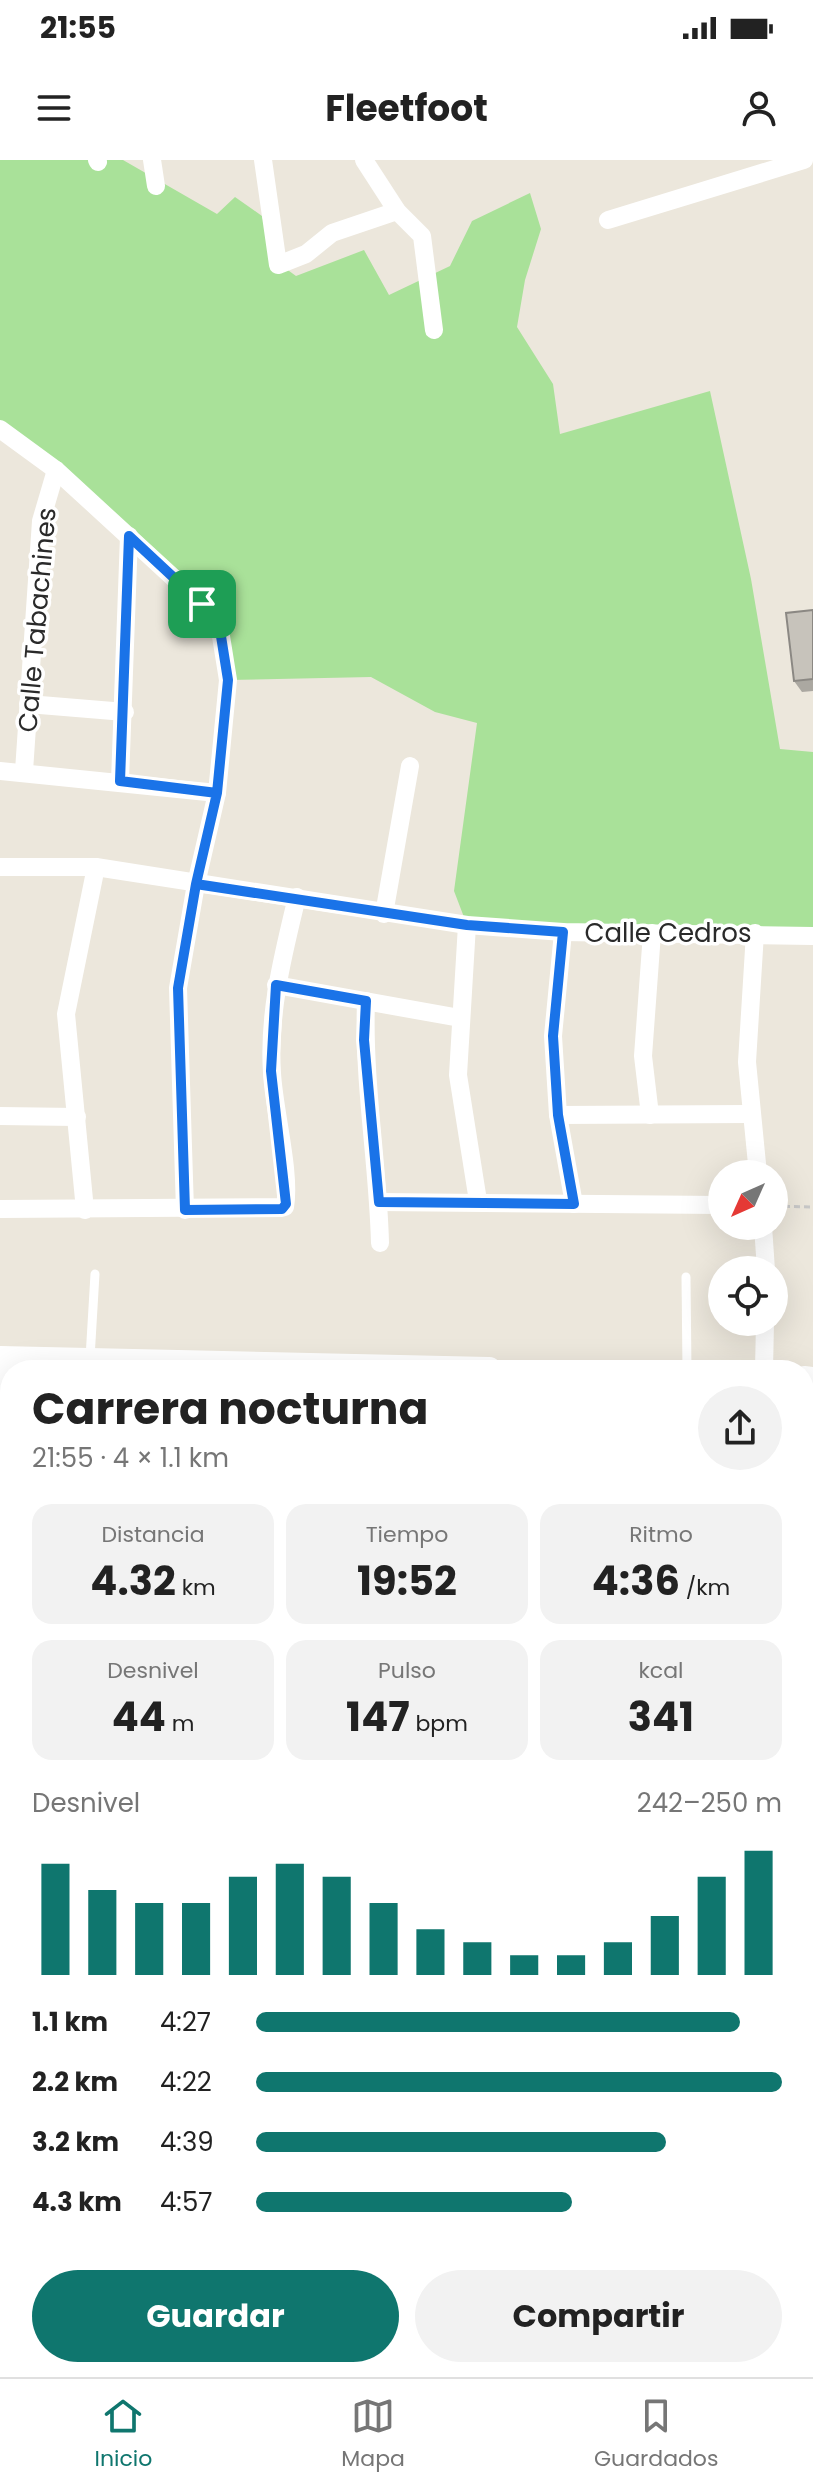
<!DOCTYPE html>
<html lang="es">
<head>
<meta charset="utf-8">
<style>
	:root { --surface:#fff; --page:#f2f2f2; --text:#222; --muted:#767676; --line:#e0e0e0; --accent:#0f766e }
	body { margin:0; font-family:Poppins,sans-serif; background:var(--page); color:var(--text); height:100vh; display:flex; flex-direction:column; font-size:30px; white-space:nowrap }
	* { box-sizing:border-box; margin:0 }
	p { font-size:26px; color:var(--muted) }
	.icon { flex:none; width:44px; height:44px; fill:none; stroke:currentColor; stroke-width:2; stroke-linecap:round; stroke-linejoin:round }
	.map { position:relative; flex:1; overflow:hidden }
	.sheet { position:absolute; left:0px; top:1200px; width:814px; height:1018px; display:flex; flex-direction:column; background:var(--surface); border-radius:32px 32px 0 0; box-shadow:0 8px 32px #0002 }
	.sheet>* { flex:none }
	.needle { width:52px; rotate:225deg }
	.tools { position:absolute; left:708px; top:1000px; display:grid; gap:16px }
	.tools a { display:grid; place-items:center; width:80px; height:80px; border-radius:50%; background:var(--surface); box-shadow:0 8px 32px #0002; font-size:40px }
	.pin { position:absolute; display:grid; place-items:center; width:68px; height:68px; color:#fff; margin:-34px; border-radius:16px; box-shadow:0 4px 12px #0006 }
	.round { display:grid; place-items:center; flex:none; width:84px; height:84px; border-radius:42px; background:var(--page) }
	.headline { display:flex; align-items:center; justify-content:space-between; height:136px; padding:0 32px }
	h1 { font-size:44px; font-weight:700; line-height:60px }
	.stats { display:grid; grid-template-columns:repeat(3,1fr); gap:12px; height:136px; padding:8px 32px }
	.stats div { display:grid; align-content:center; border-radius:20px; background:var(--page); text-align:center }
	.stats b { font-size:40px; font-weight:700 }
	.stats small { font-size:22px; font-weight:400 }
	.stats p { font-size:22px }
	.chart { height:224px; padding:16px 32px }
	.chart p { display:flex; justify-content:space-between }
	.chart svg { width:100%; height:144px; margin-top:8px; stroke:var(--accent); stroke-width:6 }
	.button { display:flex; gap:16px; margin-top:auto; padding:16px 32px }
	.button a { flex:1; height:92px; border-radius:48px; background:var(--accent); color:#fff; font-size:32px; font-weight:700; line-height:92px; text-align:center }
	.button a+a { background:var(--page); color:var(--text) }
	ul { padding:0 32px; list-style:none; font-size:26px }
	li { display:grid; grid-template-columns:128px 96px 1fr; align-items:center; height:60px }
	li i { height:20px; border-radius:10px; background:var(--accent) }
	.status { display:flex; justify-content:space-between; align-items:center; height:56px; padding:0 40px; background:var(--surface); direction:ltr }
	.status svg { height:22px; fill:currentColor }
	header { display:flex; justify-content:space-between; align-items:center; height:104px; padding:0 32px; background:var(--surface); font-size:36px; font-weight:700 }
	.dock { display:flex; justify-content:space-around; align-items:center; height:112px; border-top:2px solid var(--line); background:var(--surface); font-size:22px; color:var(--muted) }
	.dock a { display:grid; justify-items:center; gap:4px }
	.dock .on { color:var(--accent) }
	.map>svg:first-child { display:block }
	.green { fill:#a9e199 }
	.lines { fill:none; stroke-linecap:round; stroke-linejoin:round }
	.path { stroke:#c8c8c8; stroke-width:3; stroke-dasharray:6 4; stroke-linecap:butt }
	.lane { stroke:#fff; stroke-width:9 }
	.street { stroke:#fff; stroke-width:18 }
	.secondary { stroke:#fff; stroke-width:26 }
	.wall { fill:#aba8a1 }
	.building { fill:#c7c3bb; stroke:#8b8883; stroke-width:2 }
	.route-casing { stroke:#fff; stroke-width:16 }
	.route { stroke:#1a73e8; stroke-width:10 }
	.labels { text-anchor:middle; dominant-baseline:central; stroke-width:7; stroke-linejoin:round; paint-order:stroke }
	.street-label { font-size:26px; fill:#2a2a2a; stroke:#fff }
</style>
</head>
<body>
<div class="status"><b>21:55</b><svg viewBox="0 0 49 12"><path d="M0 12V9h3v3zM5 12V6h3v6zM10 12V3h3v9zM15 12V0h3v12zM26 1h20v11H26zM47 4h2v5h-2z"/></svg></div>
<header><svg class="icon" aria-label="menu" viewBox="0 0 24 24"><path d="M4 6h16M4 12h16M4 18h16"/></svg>Fleetfoot<svg class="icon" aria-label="person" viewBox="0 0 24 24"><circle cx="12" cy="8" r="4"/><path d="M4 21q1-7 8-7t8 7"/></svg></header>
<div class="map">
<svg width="813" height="2217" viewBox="0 0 813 2217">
	<rect width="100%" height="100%" fill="#ece7dc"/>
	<path class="green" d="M0,0H123L217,54L235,37L262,56L274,100L296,116L364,90L389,135L450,106L472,61L530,33L541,69L525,120L517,167L553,224L560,274L710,231L751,419L780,589L813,592V776L467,765L454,731L477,563L435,552L371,517L228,520L215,463L0,269Z"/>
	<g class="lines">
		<path class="path" d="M774,1046L813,1047"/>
		<g class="lane">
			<path d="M686,1117L687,1210"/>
			<path d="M90,1198L95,1114"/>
		</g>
		<g class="street">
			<path d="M97,0L98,2"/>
			<path d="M152,0L156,26"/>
			<path d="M263,0L278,105L306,94L332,73L397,51"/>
			<path d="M364,0L397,51L422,76L434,170"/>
			<path d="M608,60L804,0"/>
			<path d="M0,269L56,310L202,444L220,470L228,520L217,633L196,724L178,828L185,1050"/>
			<path d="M28,544L125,552"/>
			<path d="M0,611L217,633"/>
			<path d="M24,611L41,361L56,310"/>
			<path d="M120,621L129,376"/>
			<path d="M0,707H96L467,765L563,772L813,776"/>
			<path d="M384,754L410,606"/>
			<path d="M467,765L458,915L478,1041"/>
			<path d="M563,772L553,876L558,955L574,1044"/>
			<path d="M755,773L747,902L758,1014"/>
			<path d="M276,825L460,858"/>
			<path d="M366,841C363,922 378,1003 380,1083"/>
			<path d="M558,955L749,954"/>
			<path d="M650,955L643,896L652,773"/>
			<path d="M0,956L77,957"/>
			<path d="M379,1042L722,1045"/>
			<path d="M0,1049L285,1047C291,1013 274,951 272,913C268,853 283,795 297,737"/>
			<path d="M85,1050L66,854L96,707"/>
			<path d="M763,1066L766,1110"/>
			<path d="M764,1210L765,1162"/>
			<path d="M0,1353L10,1354"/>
			<path d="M0,1500L10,1501"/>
			<path d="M804,1525L813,1526"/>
			<path d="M0,1770L10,1771"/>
			<path d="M0,1984L10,1981"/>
			<path d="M0,2121L10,2137"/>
			<path d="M61,2208L68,2217"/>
			<path d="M144,2208L145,2217"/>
			<path d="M420,2208L436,2217"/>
			<path d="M612,2208C623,2217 641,2217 652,2208"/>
			<path d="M699,2208L716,2217"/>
		</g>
		<g class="secondary">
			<path d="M0,1199L489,1210"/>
			<path d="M0,1218H10"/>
			<path d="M804,1219L813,1220"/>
			<path d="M804,1241H813"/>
		</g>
	</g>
	<path class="wall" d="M813,450V531L802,532L794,521Z"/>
	<path class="building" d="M813,450V519L794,521L786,453Z"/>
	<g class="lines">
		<g class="route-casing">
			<path id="route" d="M202,444L220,470L228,520L217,633L196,724L178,828L185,1050L282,1049L286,1044L271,911L276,825L366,841L364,880L379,1042L574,1044L558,955L553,876L563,772L467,765L196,724L217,633L120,621L129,376L202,444"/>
		</g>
		<use href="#route" class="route"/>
	</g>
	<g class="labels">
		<g class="street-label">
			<text transform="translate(37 460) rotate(-85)">Calle Tabachines</text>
			<text x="668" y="773">Calle Cedros</text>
		</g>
	</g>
</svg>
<div class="tools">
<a><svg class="needle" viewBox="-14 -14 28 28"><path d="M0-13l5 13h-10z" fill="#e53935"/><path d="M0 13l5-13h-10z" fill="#767676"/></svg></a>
<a><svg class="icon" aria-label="locate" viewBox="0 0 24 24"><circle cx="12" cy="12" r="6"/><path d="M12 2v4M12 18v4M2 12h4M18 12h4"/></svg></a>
</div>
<div class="pin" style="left:202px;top:444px;background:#1e9e55"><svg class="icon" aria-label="arrive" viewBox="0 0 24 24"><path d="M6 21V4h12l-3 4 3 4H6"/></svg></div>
<section class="sheet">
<div class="headline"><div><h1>Carrera nocturna</h1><p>21:55 · 4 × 1.1 km</p></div><a class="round"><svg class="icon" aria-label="share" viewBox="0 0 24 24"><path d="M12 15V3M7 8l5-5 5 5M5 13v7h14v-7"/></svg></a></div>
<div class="stats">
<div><p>Distancia</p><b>4.32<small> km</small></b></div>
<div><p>Tiempo</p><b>19:52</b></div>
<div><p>Ritmo</p><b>4:36<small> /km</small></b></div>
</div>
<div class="stats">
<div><p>Desnivel</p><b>44<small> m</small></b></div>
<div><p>Pulso</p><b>147<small> bpm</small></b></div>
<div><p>kcal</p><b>341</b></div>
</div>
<div class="chart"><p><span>Desnivel</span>242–250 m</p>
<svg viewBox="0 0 160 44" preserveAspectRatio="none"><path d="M5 44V10M15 44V18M25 44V22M35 44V22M45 44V14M55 44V10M65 44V14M75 44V22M85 44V30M95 44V34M105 44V38M115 44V38M125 44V34M135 44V26M145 44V14M155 44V6"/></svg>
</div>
<ul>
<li><b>1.1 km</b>4:27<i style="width:92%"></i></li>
<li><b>2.2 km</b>4:22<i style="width:100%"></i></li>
<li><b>3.2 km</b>4:39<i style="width:78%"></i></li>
<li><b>4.3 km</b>4:57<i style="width:60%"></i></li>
</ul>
<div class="button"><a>Guardar</a><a>Compartir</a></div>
</section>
</div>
<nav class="dock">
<a class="on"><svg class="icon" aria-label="home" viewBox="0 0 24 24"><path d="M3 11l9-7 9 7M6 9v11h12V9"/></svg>Inicio</a>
<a><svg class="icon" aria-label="map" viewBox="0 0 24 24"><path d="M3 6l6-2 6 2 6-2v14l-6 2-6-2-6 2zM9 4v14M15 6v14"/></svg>Mapa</a>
<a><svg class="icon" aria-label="saved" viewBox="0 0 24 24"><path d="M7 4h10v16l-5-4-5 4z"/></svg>Guardados</a>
</nav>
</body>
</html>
